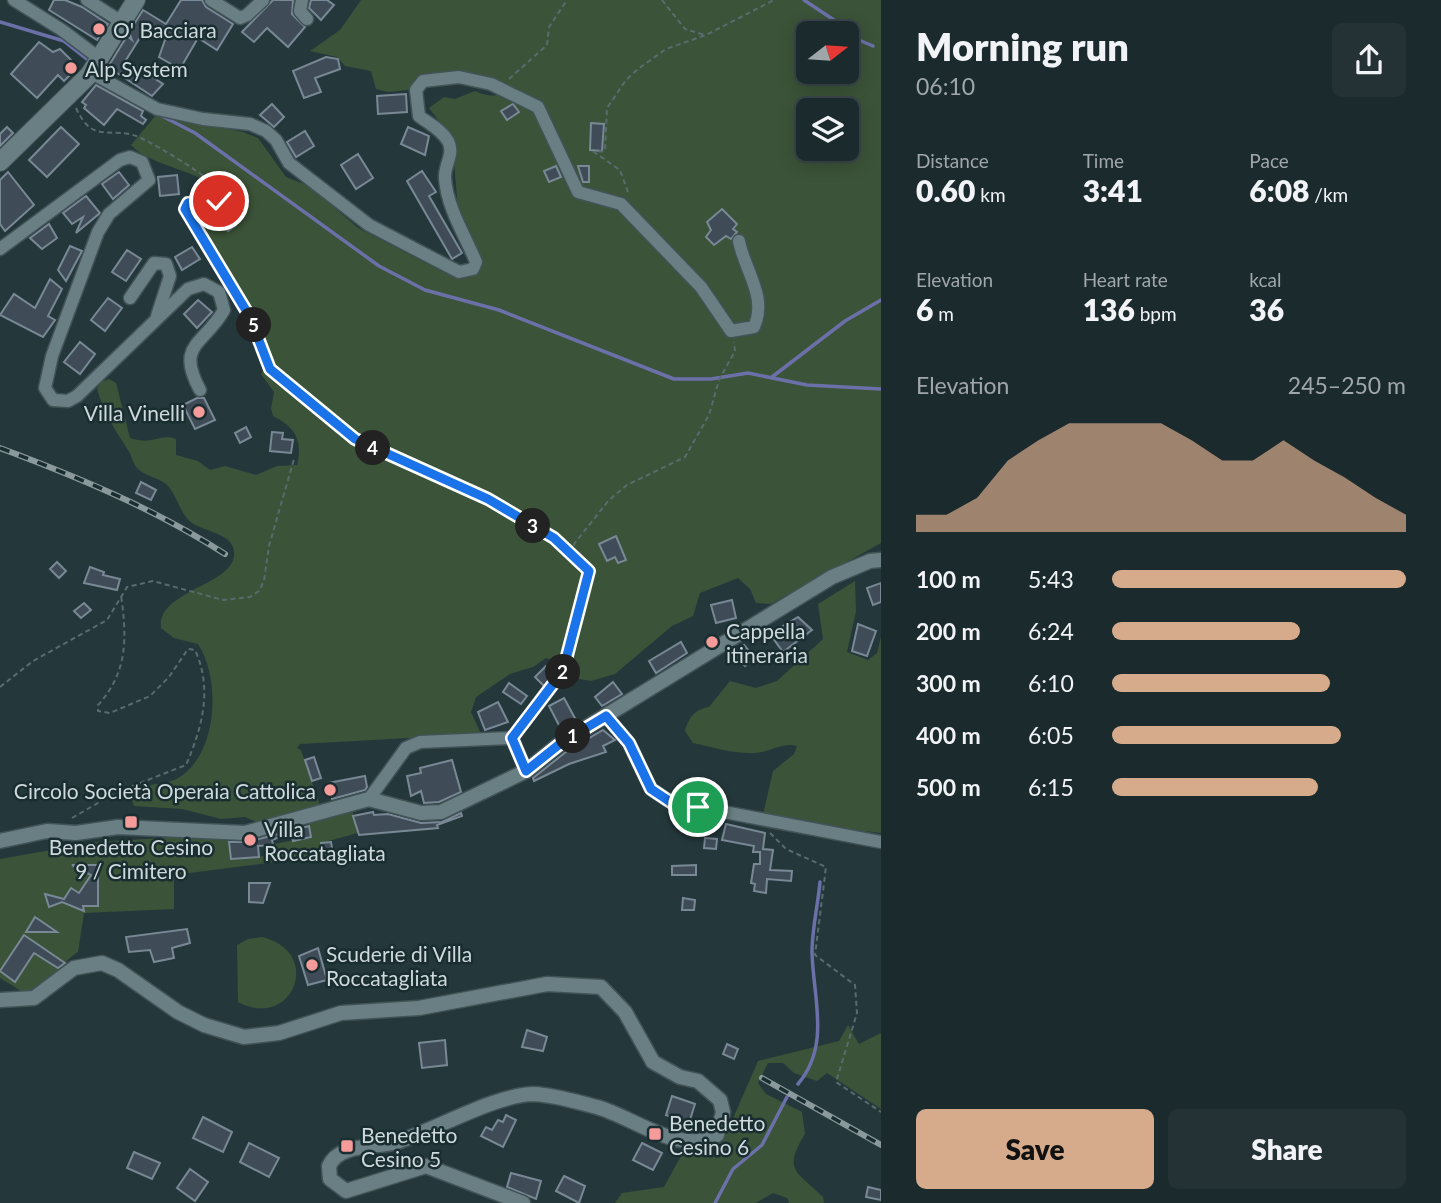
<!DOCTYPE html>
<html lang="en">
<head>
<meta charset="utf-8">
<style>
	:root { --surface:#1b2a2d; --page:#243235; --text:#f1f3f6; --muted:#a0a7aa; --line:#394649; --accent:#d6ab8b }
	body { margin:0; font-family:Lato,sans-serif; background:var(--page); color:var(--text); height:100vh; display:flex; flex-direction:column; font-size:26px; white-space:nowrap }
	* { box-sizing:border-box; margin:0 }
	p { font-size:23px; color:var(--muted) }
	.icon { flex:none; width:38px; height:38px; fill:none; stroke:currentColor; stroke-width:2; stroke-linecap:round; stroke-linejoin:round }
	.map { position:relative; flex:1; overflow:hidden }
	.side { display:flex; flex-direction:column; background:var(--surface); width:560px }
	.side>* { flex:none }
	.needle { width:46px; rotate:73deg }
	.controls { position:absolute; left:796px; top:21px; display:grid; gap:14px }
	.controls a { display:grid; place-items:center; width:63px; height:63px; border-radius:10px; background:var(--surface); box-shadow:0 4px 18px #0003,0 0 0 2px var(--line); font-size:35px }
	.pin { position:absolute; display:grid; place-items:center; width:60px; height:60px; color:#fff; margin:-30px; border:4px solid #fff; border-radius:50%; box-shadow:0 2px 7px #0007 }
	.km { position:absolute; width:35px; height:35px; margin:-18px; border-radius:50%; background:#222; color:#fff; font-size:19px; line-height:35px; text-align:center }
	.round { display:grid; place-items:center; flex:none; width:74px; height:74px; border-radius:10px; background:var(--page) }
	.head { display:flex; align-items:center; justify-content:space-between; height:119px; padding:0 35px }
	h1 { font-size:38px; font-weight:800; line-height:52px }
	.metrics { display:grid; grid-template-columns:repeat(3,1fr); gap:10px; height:119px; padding:7px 35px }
	.metrics div { display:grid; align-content:center }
	.metrics b { font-size:30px; font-weight:800 }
	.metrics small { font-size:19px; font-weight:400 }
	.metrics p { font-size:19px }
	.chart { height:196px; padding:14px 35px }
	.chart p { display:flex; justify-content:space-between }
	.chart svg { width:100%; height:126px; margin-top:7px; fill:var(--accent); opacity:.7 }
	.button { display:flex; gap:14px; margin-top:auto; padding:14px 35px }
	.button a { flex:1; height:80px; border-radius:10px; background:var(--accent); color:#111; font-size:28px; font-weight:800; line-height:80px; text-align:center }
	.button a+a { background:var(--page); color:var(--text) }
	ul { padding:0 35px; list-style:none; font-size:23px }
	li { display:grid; grid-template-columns:112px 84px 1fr; align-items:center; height:52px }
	li i { height:18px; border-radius:9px; background:var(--accent) }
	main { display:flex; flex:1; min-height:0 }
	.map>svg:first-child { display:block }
	.green { fill:#3b5338; fill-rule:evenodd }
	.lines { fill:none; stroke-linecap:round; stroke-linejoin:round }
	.stream { stroke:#6b71a8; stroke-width:3.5 }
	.building { fill:#3f4c58; stroke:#798895; stroke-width:2 }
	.minor-casing { stroke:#425357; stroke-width:15 }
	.tertiary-casing { stroke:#425357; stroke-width:17 }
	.secondary-casing { stroke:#425357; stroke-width:20 }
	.path { stroke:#5a6b6f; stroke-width:2; stroke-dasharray:5 3.5; stroke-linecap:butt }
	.minor { stroke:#697f83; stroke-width:12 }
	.tertiary { stroke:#697f83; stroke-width:14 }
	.secondary { stroke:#697f83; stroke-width:18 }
	.rail-casing { stroke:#8a999c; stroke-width:6 }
	.rail { stroke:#1a2e32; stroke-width:3.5; stroke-dasharray:10; stroke-linecap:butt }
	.route-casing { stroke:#fff; stroke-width:14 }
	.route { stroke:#1a73e8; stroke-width:9 }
	.poi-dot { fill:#f59b9a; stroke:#1a2e32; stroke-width:2.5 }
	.labels { text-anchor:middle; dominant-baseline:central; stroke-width:5; stroke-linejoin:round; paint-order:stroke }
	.poi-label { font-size:21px; fill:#ced9dc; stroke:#1a2e32; text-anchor:start }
</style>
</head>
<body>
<main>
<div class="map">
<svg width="881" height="1203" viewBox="0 0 881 1203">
	<rect width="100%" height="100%" fill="#24383c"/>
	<g class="green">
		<path d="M361,0H881V543L771,604L756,603L750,589L738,578L700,593L693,616L672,626L615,674L591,681L568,677L554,661L546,658L533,667L510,674L476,697L471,712L481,734L300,744L297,748L301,750L320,806L261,824L245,817L221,819L182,809L134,806L131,798L134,791C148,782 166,786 180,777C218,752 221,679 198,644L174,638L161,628C156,588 245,585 233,547C229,534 202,530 192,523C180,515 177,494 166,484C158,478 146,476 138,469C132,463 132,456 128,450C115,430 104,413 97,389L101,382L109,379L116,383L130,438C154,446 159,433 176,439V455L198,461L210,470L225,466L256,475L277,466L297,465C303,440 295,427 273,416L271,408L274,392L261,374L269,360L262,330L198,221L197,213L210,205L215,192C205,170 152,168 131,145L156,115L243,132L258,138L286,177L309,186L358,228L449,275L457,277L472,273L458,209L452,138L429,108L444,97L455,99L475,91C489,97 496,97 509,91L469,81L419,82L408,90L388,92L376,89L371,71L345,66L337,57L310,51L340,30ZM808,33H847V72H808ZM808,110H847V149H808Z"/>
		<path d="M855,581L856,611L847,652L868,660L877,653L881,637V833L762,819L773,771L794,754L797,746C782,742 769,753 754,753C733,754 713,747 693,743L685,731C689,717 694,710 709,707L730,681L756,688L777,681L823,639L818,604Z"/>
		<path d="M351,806L358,833L321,843L323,856L174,875V909L84,913L78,952C58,964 48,993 23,992L0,978V859L96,842L228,834L231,859L265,856L264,846L311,837L307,819Z"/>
		<path d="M262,937C324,952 293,1031 238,1002L237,945L248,939Z"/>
		<path d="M848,1025L859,1044L881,1033V1109L827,1073L817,1081L794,1073L783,1063H768L758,1083L766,1094L802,1112L805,1134C782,1171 797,1171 823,1197L824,1203H789L787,1198L773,1193L756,1203H615L622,1193L664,1187L683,1152L712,1148L724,1139L758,1061L839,1041Z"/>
	</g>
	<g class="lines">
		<g class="stream">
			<path d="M804,0L837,22L845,33"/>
			<path d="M0,22L64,41L87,59"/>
			<path d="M847,35L873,46"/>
			<path d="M160,115L195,133L379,266L425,290L499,310L674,379H711L748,373L807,385L881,389"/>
			<path d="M772,377L845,321L881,300"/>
			<path d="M798,1084C831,1045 813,998 812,952C812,929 818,905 820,882"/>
			<path d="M715,1203L733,1169L762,1145L787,1097"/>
		</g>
	</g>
	<g class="building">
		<path d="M54,0H65L82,7L108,24L97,40L49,10Z"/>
		<path d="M181,0H202L206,7L233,24L217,50L198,38L180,69L159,57L166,37L148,25L126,60L163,84L152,96L108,67L127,36L132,40L129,32L143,10L166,24Z"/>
		<path d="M273,0H293L292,14L305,27L288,47L267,28L254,42L242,32Z"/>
		<path d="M311,0H327L334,5L321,20L309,8Z"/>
		<path d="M39,42L53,52L60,49L78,67L64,81L58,75L37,98L11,74Z"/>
		<path d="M326,57L338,59L340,69L315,78L321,92L304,98L293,71Z"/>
		<path d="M96,85L143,111L141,116L146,120L143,124L117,109L104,125L84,108L86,105L82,102Z"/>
		<path d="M406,94L407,112L378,114L377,96Z"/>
		<path d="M272,104L284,117L274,127L260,115Z"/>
		<path d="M513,104L519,112L507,120L501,111Z"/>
		<path d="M591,123L604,124L602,151L590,150Z"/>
		<path d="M7,127L13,133L0,146V134Z"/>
		<path d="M61,127L79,144L47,177L29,160Z"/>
		<path d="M408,127L429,136L425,155L401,144Z"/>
		<path d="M305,131L314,146L296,157L287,142Z"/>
		<path d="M358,154L373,178L356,189L341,165Z"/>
		<path d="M556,166L561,177L549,182L544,171Z"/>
		<path d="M578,166H589V182H583Z"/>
		<path d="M422,171L436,192L429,196L462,253L452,259L407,181Z"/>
		<path d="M8,172L34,205L5,231L0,224V180Z"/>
		<path d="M119,172L129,185L113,199L102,184Z"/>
		<path d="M177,175L179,194L160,196L158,177Z"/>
		<path d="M86,196L100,213L76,233L83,217L72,224L63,213Z"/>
		<path d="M722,209L737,224L733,229L737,232L731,239L726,236L714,245L706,237L711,230L707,222Z"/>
		<path d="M225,210L236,225L228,231L217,216Z"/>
		<path d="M49,224L57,238L42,249L30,238Z"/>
		<path d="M70,246L82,251L66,281L58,270Z"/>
		<path d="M192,247L200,259L182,270L175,257Z"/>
		<path d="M127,250L141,259L126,281L112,272Z"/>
		<path d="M50,279L62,289L48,316L55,320L43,337L0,315L14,294L35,308Z"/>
		<path d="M108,298L122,308L105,331L91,320Z"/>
		<path d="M198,300L212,312L197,328L184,314Z"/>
		<path d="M80,342L95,354L80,374L64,362Z"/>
		<path d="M197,398H204L215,420L195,429L183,405Z"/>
		<path d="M246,427L251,437L240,443L235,433Z"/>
		<path d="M272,432L283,433L282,439L293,440L291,453L270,451Z"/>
		<path d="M141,482L156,490L151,500L136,493Z"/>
		<path d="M616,536L626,560L618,563L615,557L607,561L599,544Z"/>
		<path d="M57,562L66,571L59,578L50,569Z"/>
		<path d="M90,567L104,572L103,575L120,579L117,590L84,583Z"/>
		<path d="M881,583V602L873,605L867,588Z"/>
		<path d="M732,600L736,618L716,623L711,605Z"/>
		<path d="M84,603L91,610L81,618L74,611Z"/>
		<path d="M798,617L812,630L783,652L770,634Z"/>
		<path d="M858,624L876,631L867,656L852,651Z"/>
		<path d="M681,642L687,653L656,673L649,661Z"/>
		<path d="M744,645L755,658L745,666L732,654Z"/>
		<path d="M546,666L557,677L546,688L535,677Z"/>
		<path d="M613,682L622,694L602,706L595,697Z"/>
		<path d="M509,683L527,696L521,704L503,692Z"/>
		<path d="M564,698L577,722L562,731L549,706Z"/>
		<path d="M498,702L508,722L485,730L478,712Z"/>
		<path d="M603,730L615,740L603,746L606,752L569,764L534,781L533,778L567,751Z"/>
		<path d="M314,757L321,778L312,781L305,760Z"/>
		<path d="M452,760L461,792L439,802L424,803L421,791L411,796L407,776L421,773L420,768Z"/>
		<path d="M365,776L367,787L365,790L332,799L328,783Z"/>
		<path d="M373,812L374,815L388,814L421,823L442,822L461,813L462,816L437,825L438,828L359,835L353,816Z"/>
		<path d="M726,824L765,833L763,849L773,850L770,870L792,871L791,881L767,879L766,893L754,891L755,884L751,883L754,864H760V852H753L754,846L722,840Z"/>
		<path d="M309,826L311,837L293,841L290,833L272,840L273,845L258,846L259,857L231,859L229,842H247Z"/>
		<path d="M705,838L717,839L716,849L704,848Z"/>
		<path d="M331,842L333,855L323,856L321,843Z"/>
		<path d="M72,865H98V906H83L84,911L62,902L49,907L45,894L64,899L71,888L79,893L91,875Z"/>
		<path d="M696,865V875H672V866Z"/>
		<path d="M249,883H270L263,903L249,902Z"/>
		<path d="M683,898L695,900L694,910H682Z"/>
		<path d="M35,917L57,932H26Z"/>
		<path d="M187,929L190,943L172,948L174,958L154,962L150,950L129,952L126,937Z"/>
		<path d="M24,935L65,963L58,968L34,953L15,982L0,971Z"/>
		<path d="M318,948L327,980L308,985L299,956Z"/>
		<path d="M527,1030L547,1037L543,1051L522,1047Z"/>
		<path d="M445,1040L447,1065L422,1068L419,1043Z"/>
		<path d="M727,1044L738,1049L734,1059L723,1054Z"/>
		<path d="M672,1096L695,1104L689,1123L666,1115Z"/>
		<path d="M506,1115L516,1120L503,1147L481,1136L486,1127L492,1130L498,1120L503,1122Z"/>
		<path d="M203,1117L232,1132L223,1152L193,1138Z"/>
		<path d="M249,1143L279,1158L269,1177L240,1162Z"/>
		<path d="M642,1143L662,1153L653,1170L633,1160Z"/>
		<path d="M134,1152L160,1163L152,1179L127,1168Z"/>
		<path d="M190,1169L208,1182L195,1201L177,1188Z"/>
		<path d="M511,1173L541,1181L536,1199L507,1187Z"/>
		<path d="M564,1176L585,1186L579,1203L556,1191Z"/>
		<path d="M868,1187L881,1190V1200L866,1197Z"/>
	</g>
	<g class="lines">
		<g class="minor-casing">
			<g id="minor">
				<path d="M14,0L62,30L99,58"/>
				<path d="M87,0L122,22"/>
				<path d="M211,0L240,18L247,15L263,0"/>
				<path d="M302,0L300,11L307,19"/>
				<path d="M90,72L157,109L203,119L250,124L266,131L276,140L289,163L369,225L459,272L473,269L476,262C465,235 447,208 445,178C444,165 455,154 448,141C441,129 429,124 419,116L416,90L423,81L459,77L491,84L538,107L578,192L621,204L701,287L731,331L754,327C768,297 744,269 739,241"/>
				<path d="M0,249L120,160L130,157L142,162L149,180L109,214L98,232L52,356L45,388L53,400L68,401L77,396L188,289L204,284L219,292L224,310C204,345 175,344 200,390"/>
				<path d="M130,298L154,263L166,264L170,276L157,316"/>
				<path d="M606,716L629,743L651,789L681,809L698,807L881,842"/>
				<path d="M369,799L406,748L420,742L512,738L526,771"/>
			</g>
		</g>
		<g class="tertiary-casing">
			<g id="tertiary">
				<path d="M0,841L47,831L76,833L118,827L245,833L369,799L421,813L441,812L526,771L561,743L832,577L870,561L881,560"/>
				<path d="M0,1000L34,998L74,968L102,963L118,970L178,1012L204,1025L244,1037L279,1033L341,1013L419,1008L547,984L601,987L625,1012L653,1062L680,1077L698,1081L720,1100L723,1112L717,1135C680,1156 635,1118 597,1107C577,1102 555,1095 534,1094C497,1094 435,1130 397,1142C376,1148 339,1143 329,1166L330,1179L346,1191L426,1166L523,1203"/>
			</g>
		</g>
		<g class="secondary-casing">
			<path id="secondary" d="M0,162L89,75L136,0"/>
		</g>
		<g class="path">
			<path d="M662,0L685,29L705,35"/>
			<path d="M509,79L547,45L549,27L567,0"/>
			<path d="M76,108C94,147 111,124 141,138C158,146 220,182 225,198C214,204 200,200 188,203L185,209L250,317L262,353L277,378L355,439L488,499L554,538L589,571L563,671L520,727"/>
			<path d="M628,192L620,170L594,152L605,151L607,108L626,80L638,69L666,49L706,35L774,0"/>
			<path d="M575,554L574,544L609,500L627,485L685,457L709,415L719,380L735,351L734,342"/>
			<path d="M0,687L33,661L107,620L127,587L153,581L223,600L250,597L259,591L264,581L269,546L294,459"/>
			<path d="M72,818L117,792L186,765C202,728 213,689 195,650L188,649L169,677L150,696L110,713L98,711V705C128,672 127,638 121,595"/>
			<path d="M770,833L786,849L826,867L815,955L855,985L857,1013L836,1082L881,1112"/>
		</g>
		<use href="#minor" class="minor"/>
		<use href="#tertiary" class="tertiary"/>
		<use href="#secondary" class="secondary"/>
		<g class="rail-casing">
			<g id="rail">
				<path d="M0,448C78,477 155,509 225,554"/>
				<path d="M762,1078L881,1145"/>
			</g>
		</g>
		<use href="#rail" class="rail"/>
	</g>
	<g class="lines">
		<g class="route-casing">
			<path id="route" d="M219,201L188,203L185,209L250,317L270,369L355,439L488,499L554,538L589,571L563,671L512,738L526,771L561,743L606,716L629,743L651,789L681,809L698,807"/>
		</g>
		<use href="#route" class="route"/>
	</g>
	<g class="poi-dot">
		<circle cx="99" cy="29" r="7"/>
		<circle cx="71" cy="68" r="7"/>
		<circle cx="199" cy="412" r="7"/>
		<circle cx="712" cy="642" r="7"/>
		<circle cx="330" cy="790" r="7"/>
		<rect x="124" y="815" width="14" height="14" rx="3.5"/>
		<circle cx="250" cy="840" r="7"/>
		<circle cx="312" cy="965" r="7"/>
		<rect x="648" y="1127" width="14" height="14" rx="3.5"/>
		<rect x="340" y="1139" width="14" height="14" rx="3.5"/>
	</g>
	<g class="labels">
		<g class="poi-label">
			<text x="113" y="29">O' Bacciara</text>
			<text x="85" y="68">Alp System</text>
			<text x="185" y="412" text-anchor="end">Villa Vinelli</text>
			<text x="726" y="630">Cappella<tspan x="726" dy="24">itineraria</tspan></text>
			<text x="316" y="790" text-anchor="end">Circolo Società Operaia Cattolica</text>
			<text x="264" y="828">Villa<tspan x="264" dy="24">Roccatagliata</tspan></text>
			<text x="131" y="846" text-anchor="middle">Benedetto Cesino<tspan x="131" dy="24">9 / Cimitero</tspan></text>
			<text x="326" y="953">Scuderie di Villa<tspan x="326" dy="24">Roccatagliata</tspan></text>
			<text x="669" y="1122">Benedetto<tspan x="669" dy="24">Cesino 6</tspan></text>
			<text x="361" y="1134">Benedetto<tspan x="361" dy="24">Cesino 5</tspan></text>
		</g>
	</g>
</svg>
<div class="controls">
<a><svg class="needle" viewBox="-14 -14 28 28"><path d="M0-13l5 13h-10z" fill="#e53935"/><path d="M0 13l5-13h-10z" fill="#a0a7aa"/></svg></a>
<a><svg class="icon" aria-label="layers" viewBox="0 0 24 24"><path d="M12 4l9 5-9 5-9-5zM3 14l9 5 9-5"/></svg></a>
</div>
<div class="pin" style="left:698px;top:807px;background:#1e9e55"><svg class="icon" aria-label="arrive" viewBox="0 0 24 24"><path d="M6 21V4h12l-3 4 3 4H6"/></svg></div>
<div class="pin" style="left:219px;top:201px;background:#d93025"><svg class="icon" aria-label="check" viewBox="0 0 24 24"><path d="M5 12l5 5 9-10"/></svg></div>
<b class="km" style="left:573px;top:736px">1</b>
<b class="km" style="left:563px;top:672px">2</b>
<b class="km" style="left:533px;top:526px">3</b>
<b class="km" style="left:373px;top:448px">4</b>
<b class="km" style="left:254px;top:325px">5</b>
</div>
<section class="side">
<div class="head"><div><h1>Morning run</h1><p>06:10</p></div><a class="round"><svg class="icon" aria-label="share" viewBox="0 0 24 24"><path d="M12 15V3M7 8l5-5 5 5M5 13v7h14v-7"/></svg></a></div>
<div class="metrics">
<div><p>Distance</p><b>0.60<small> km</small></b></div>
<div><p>Time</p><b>3:41</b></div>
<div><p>Pace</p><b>6:08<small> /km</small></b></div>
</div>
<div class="metrics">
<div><p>Elevation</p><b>6<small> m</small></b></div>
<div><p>Heart rate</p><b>136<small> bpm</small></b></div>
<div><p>kcal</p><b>36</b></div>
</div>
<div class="chart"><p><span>Elevation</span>245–250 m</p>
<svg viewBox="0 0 160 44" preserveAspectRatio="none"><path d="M0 44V38L10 38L20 32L30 19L40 12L50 6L60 6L70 6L80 6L90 12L100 19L110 19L120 12L130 19L140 25L150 32L160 38V44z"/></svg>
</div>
<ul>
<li><b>100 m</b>5:43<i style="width:100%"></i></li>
<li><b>200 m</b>6:24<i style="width:64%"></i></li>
<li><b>300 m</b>6:10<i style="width:74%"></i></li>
<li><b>400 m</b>6:05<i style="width:78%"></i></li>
<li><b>500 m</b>6:15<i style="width:70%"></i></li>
</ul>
<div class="button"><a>Save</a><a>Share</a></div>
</section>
</main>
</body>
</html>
